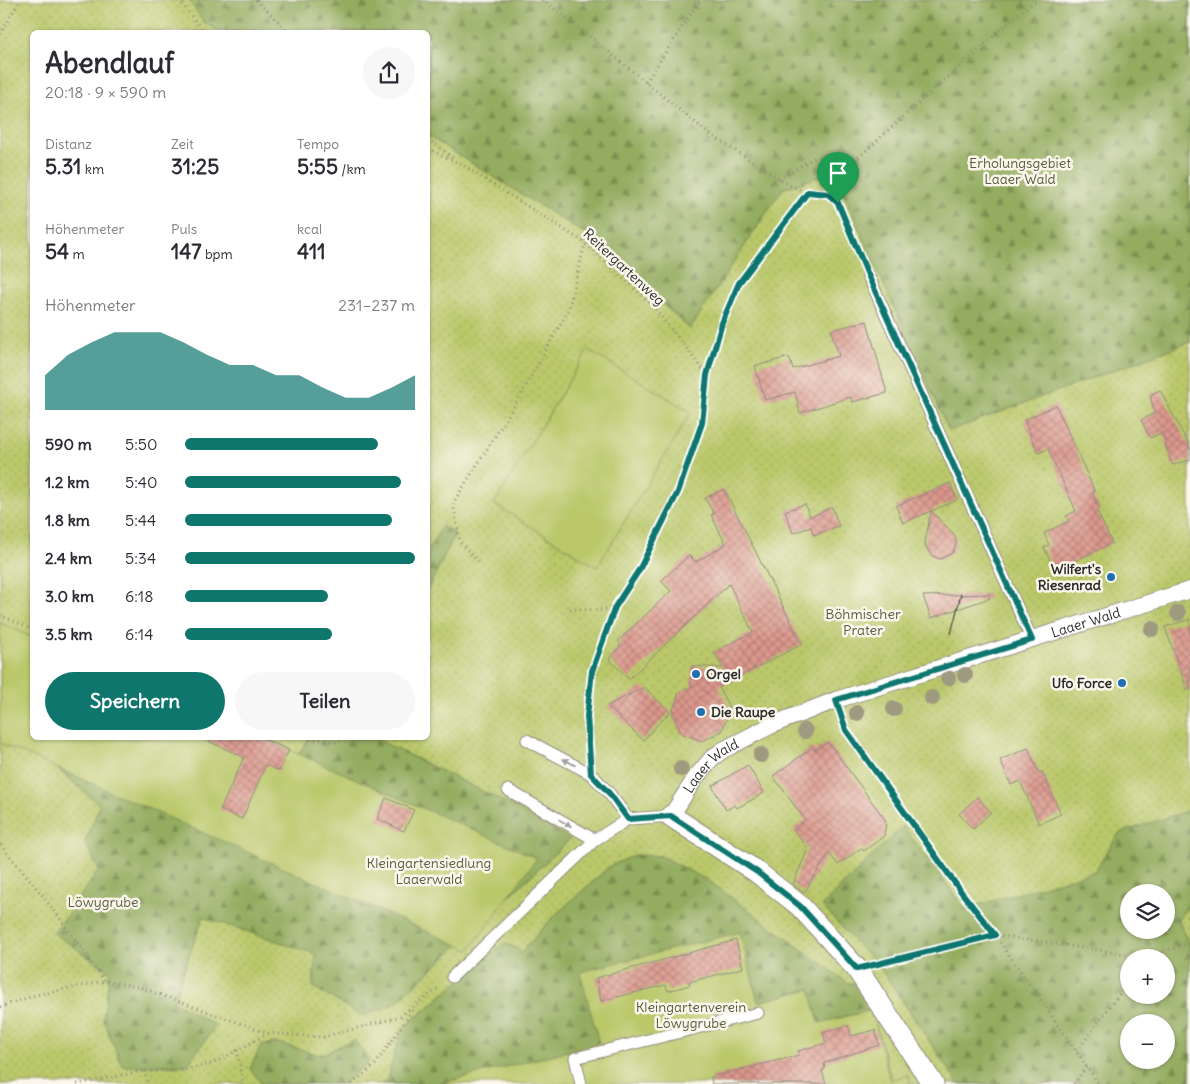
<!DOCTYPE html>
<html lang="de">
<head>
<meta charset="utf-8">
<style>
	:root { --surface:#fff; --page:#f7f7f7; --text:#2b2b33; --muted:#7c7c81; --accent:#0f766e }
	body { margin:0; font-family:Delius,sans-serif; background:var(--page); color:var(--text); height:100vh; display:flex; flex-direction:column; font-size:19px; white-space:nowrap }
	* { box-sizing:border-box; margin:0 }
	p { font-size:16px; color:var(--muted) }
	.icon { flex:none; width:28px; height:28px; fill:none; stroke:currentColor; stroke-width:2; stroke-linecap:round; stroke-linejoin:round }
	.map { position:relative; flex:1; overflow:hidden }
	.side { position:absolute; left:30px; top:30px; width:400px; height:710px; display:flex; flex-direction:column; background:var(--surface); border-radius:8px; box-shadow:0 1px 4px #0004 }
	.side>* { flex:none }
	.fabs { position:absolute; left:1120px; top:884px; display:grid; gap:10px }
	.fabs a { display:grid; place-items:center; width:55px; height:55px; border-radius:50%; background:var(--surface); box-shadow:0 1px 4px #0004; font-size:25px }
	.pin { position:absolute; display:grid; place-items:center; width:42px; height:42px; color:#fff; margin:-51px -21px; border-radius:50% 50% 50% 0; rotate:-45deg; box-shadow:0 0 5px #0007 }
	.pin .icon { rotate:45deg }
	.round { display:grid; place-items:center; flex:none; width:52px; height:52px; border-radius:26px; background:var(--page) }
	.headline { display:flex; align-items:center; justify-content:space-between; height:85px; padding:0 15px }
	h1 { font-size:28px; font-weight:700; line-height:38px }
	.figures { display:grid; grid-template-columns:repeat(3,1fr); gap:8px; height:85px; padding:5px 15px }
	.figures div { display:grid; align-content:center }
	.figures b { font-size:21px; font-weight:700 }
	.figures small { font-size:14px; font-weight:400 }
	.figures p { font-size:14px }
	.chart { height:140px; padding:10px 15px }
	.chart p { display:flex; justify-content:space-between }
	.chart svg { width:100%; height:90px; margin-top:5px; fill:var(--accent); opacity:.7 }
	.action { display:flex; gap:10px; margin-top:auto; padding:10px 15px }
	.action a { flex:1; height:58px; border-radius:30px; background:var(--accent); color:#fff; font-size:20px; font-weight:700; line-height:58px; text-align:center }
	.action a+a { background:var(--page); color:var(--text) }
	ul { padding:0 15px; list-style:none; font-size:16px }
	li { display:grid; grid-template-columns:80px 60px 1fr; align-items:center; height:38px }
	li i { height:12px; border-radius:6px; background:var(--accent) }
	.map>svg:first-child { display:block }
	.grass { fill:url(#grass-dots); stroke:#727a4a; fill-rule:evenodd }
	.forest { fill:url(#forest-firs); stroke:#5f6c44; fill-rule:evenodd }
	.garden { fill:#bac86a; stroke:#727a4a }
	.building { fill:url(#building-cross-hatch) }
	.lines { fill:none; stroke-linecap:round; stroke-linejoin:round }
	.service-casing { stroke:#908a7e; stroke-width:13 }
	.pedestrian-casing { stroke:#908a7e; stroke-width:18 }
	.minor-casing { stroke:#908a7e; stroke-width:23 }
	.path { stroke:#908a7e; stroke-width:3; stroke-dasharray:1 4; stroke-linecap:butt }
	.service { stroke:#fff; stroke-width:11 }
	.pedestrian { stroke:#fff; stroke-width:16 }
	.minor { stroke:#fff; stroke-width:21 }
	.tram { stroke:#2b2b2b; stroke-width:1 }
	.tree { fill:#9e9a80 }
	.oneway { fill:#a0a0a0 }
	.route-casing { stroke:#fff; stroke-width:10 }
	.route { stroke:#0f766e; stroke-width:6 }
	.poi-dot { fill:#1f6fb2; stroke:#fbf7ec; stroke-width:2 }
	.labels { text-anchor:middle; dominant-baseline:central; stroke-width:5; stroke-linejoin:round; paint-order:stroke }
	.park-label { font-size:14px; fill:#565a3e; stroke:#fbf7ec }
	.street-label { font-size:14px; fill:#2b2b2b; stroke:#fbf7ec }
	.poi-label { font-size:14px; font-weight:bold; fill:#2b2b2b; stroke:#fbf7ec; text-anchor:end }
</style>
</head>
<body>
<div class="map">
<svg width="1190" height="1084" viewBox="0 0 1190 1084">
	<defs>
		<pattern id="grass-dots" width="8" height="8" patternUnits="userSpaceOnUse" patternTransform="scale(1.25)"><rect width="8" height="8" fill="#bac86a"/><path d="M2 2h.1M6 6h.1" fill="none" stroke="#a0ac5c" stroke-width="1.8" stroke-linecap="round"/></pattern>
		<pattern id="forest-firs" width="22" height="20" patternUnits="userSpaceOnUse" patternTransform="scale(1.25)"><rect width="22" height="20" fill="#93ac5e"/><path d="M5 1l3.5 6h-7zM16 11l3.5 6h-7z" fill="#788c4e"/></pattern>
		<pattern id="building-cross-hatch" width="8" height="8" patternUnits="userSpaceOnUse" patternTransform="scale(1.25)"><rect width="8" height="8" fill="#dc988d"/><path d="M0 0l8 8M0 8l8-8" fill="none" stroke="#b37c73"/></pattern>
	</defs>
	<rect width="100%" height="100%" fill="#fbf7ec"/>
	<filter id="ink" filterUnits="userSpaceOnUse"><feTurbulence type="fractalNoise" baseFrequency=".02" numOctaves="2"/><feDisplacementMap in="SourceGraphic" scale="10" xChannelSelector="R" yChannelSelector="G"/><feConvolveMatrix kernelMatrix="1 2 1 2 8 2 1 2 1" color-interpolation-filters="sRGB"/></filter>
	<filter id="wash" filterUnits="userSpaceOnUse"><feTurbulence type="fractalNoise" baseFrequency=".0096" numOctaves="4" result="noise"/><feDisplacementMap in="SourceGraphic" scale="20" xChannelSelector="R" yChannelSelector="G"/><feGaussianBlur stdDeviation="1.12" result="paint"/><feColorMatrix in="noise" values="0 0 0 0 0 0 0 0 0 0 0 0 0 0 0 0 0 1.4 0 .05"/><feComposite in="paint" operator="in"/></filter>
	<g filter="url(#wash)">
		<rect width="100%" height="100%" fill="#f5e8d0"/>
		<path class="grass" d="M0,0H1190V1084H911L908,1075L891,1080L872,1010L758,1002L438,1084H0ZM32,32H428V738H32ZM1129,892H1166V930H1129ZM1129,958H1166V995H1129ZM1129,1022H1166V1060H1129Z"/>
		<g class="forest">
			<path d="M189,0H1190V342L949,431L834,172L782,189L690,329L584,233L428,136V32H220L203,21Z"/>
			<path d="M442,526L455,534L428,589V551Z"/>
			<path d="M309,738H374L519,809L570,839L395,1004L362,1016L313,987L316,954L203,917L173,1001L216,1026L187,1065L122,1066L103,1019L110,972L54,933L99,870L85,842L100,805L58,769L250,829Z"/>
			<path d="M1190,810V905L1178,919L1190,947V1084H958L881,969L822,906L903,826L965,909L1095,871L1119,833ZM1166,892V930H1129V892ZM1129,958H1166V995H1129ZM1129,1022H1166V1060H1129Z"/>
			<path d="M635,855L661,856L707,880L848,983L858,984L872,1010L819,1023L810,989L758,1002L740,932L599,1043L438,1084H382L386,1082L402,1029L505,943L522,951L553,917L610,866Z"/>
			<path d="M354,1040L370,1060L343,1084H262L250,1069L261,1045L278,1043L320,1055Z"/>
		</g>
		<g class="garden">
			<path d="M588,350L691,412L597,567L494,504Z"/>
			<path d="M0,623L32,637V738H262L537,858L469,950L0,743Z"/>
			<path d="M740,932L758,1002L810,989L819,1023L872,1010L890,1080L908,1075L911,1084H438L599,1043L580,972Z"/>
		</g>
		<g id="blocks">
			<g class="building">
				<path d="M867,321L887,393L852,402L851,397L800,413L795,392L765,400L755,366L789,357L793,369L839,356L831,330Z"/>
				<path d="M1160,390L1190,447V460L1172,465L1162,432L1150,438L1141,420L1155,413L1150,395Z"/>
				<path d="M1056,405L1095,492L1092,493L1100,509L1097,511L1112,543L1055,571L1044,547L1049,545L1044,533L1069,521L1066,516L1076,511L1048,449L1038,453L1024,420Z"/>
				<path d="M950,483L957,500L931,511L954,534L956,539V544L952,553L940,559L932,556L926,547L925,543L931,511L903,523L896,506Z"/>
				<path d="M724,489L802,644L719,687L730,710L722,731L702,741L681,733L672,713L679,692L691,687L692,666L723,668L714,652L753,632L729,584L629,679L609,659L621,645L618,641L671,591L661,581L689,555L696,562L726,544L711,515L714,514L705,498Z"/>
				<path d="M805,504L810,517L832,507L839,526L814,535L811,527L793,533L785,511Z"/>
				<path d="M989,594L990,598L931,618L923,596Z"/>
				<path d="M1190,619V690H1187L1165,627Z"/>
				<path d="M644,687L670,712L643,740L607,706Z"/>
				<path d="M201,738H262L289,750L279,771L266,765L242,819L220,810L244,757Z"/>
				<path d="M828,742L886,821L884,836L864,851L861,848L838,865L829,853L804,893L793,884L808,849L793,829L805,820L773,776L813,747L815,751Z"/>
				<path d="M1028,748L1039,773L1042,772L1061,814L1039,824L1020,781L1011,785L1000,760Z"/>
				<path d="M748,765L764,793L737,808L735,805L726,810L712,786Z"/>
				<path d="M977,797L991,812L973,829L959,814Z"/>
				<path d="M386,798L414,810L404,831L377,819Z"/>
				<path d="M736,940L743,968L689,982L690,985L668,991L666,985L601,1001L596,978Z"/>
				<path d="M848,1025L851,1036L875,1030L879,1045L824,1063L825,1069L822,1070L826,1084H712L711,1077L799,1055L798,1051L826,1043L823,1033Z"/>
			</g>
		</g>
	</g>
	<g filter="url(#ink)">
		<use href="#blocks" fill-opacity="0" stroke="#908a7e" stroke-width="1"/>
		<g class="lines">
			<g class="service-casing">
				<g id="service">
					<path d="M868,275L1032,640"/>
					<path d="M527,740L591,774L609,793L628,819"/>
					<path d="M508,790L595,840"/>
					<path d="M452,977L595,840L628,819L671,816"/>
					<path d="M581,1084L575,1058L758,1013"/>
				</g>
			</g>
			<g class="pedestrian-casing">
				<g id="pedestrian">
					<path id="s1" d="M671,816L696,777L712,758L723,750L774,724L836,700L1190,590"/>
				</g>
			</g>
			<g class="minor-casing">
				<path id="minor" d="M671,816L757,872L800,906L857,969L933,1084"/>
			</g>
			<g class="path">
				<path d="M179,0L204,32"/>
				<path d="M256,0L289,32"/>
				<path d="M542,0L566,17L708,133L791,186L808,192L828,194L838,203L862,260"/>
				<path d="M0,34L20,0"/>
				<path d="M646,82L700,0"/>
				<path d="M428,139L455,159"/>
				<path d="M428,149L461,164L585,243L654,307L707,375L702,423L678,492L639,571L615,607L592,671L587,716L590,753"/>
				<path d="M779,179L814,158L859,157L1019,13L1037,0"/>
				<path d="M707,374L722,323L739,283L808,192"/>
				<path d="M478,562L460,542L453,503L518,400L568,311L585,243"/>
				<path d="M570,609L600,610L615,607"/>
				<path d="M0,615L32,629"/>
				<path d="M842,718L846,730L962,893L995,935L1099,1084"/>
				<path d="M310,738L335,742L351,738"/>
				<path d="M0,845C39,888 72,934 105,981"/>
				<path d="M880,963L995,935L1146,957L1190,943"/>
				<path d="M0,1007L36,995L105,981L139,987L267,1033L323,1037L399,1017L440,987"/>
				<path d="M237,1050L243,1084"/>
				<path d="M1077,1051L1129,981"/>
				<path d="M144,1071L148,1084"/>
				<path d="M77,1084L144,1071H181L214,1063L267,1034"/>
				<path d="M352,1084L375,1065L415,1007"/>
				<path d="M1074,1084L1087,1066"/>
			</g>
			<use href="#service" class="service"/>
			<use href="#pedestrian" class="pedestrian"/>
			<use href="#minor" class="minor"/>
			<path class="tram" d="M951,634L961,594"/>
		</g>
		<g class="tree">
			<circle cx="1178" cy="613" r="8"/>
			<circle cx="1152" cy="629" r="8"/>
			<circle cx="965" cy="675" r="8"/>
			<circle cx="948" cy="678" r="8"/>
			<circle cx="932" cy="698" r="8"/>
			<circle cx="894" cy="709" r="8"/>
			<circle cx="857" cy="713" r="8"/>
			<circle cx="805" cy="731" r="8"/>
			<circle cx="761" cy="755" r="8"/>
			<circle cx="681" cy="769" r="8"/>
		</g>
		<defs><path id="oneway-solid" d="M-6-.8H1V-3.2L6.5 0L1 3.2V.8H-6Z" transform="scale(1.25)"/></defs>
		<g class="oneway">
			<use href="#oneway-solid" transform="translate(569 762) rotate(-152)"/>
			<use href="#oneway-solid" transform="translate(565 823) rotate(30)"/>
		</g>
	</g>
	<g class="lines" filter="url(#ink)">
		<g class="route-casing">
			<path id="route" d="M808,192L828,194L838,203L868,275L1032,640L836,700L846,730L962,893L995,935L857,969L800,906L757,872L671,816L628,819L609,793L591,774L587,716L592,671L615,607L639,570L678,492L702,423L707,375L722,323L739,283Z"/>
		</g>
		<use href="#route" class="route"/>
	</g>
	<g class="poi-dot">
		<circle cx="1111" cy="577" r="5"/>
		<circle cx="696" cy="674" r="5"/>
		<circle cx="1122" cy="683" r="5"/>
		<circle cx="701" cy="712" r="5"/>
	</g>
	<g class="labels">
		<g class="park-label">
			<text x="1020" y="163">Erholungsgebiet<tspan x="1020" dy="16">Laaer Wald</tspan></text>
			<text x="863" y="614">Böhmischer<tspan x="863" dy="16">Prater</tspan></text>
			<text x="429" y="863">Kleingartensiedlung<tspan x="429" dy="16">Laaerwald</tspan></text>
			<text x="103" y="902">Löwygrube</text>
			<text x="691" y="1007">Kleingartenverein<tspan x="691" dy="16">Löwygrube</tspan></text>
		</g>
		<g class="street-label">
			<text transform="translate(624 267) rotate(43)">Reitergartenweg</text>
			<text stroke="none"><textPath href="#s1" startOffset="470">Laaer Wald</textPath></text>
			<text stroke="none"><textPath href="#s1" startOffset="65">Laaer Wald</textPath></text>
		</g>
		<g class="poi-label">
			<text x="1101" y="569">Wilfert's<tspan x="1101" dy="16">Riesenrad</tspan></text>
			<text x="706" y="674" text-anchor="start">Orgel</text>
			<text x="1112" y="683">Ufo Force</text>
			<text x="711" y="712" text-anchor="start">Die Raupe</text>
		</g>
	</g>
</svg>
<div class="fabs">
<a><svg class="icon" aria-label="layers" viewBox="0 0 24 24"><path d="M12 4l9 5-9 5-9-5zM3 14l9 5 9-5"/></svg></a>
<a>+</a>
<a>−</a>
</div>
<div class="pin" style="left:838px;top:203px;background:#1e9e55"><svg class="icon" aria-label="arrive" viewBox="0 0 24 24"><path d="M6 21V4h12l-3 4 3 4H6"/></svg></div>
<section class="side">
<div class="headline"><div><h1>Abendlauf</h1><p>20:18 · 9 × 590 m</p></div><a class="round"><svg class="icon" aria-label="share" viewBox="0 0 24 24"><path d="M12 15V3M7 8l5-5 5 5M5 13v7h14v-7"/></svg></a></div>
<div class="figures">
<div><p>Distanz</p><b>5.31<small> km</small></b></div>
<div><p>Zeit</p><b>31:25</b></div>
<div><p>Tempo</p><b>5:55<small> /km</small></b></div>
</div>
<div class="figures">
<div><p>Höhenmeter</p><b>54<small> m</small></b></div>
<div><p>Puls</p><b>147<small> bpm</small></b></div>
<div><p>kcal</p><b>411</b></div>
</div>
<div class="chart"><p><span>Höhenmeter</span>231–237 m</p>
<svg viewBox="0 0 160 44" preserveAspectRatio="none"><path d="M0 44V27L10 17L20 11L30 6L40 6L50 6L60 11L70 17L80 22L90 22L100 27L110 27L120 33L130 38L140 38L150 33L160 27V44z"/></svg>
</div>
<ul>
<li><b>590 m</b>5:50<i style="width:84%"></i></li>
<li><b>1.2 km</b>5:40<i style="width:94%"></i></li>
<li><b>1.8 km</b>5:44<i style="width:90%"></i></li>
<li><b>2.4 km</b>5:34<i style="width:100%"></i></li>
<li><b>3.0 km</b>6:18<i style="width:62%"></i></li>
<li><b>3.5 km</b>6:14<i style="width:64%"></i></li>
</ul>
<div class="action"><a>Speichern</a><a>Teilen</a></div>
</section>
</div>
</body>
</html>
